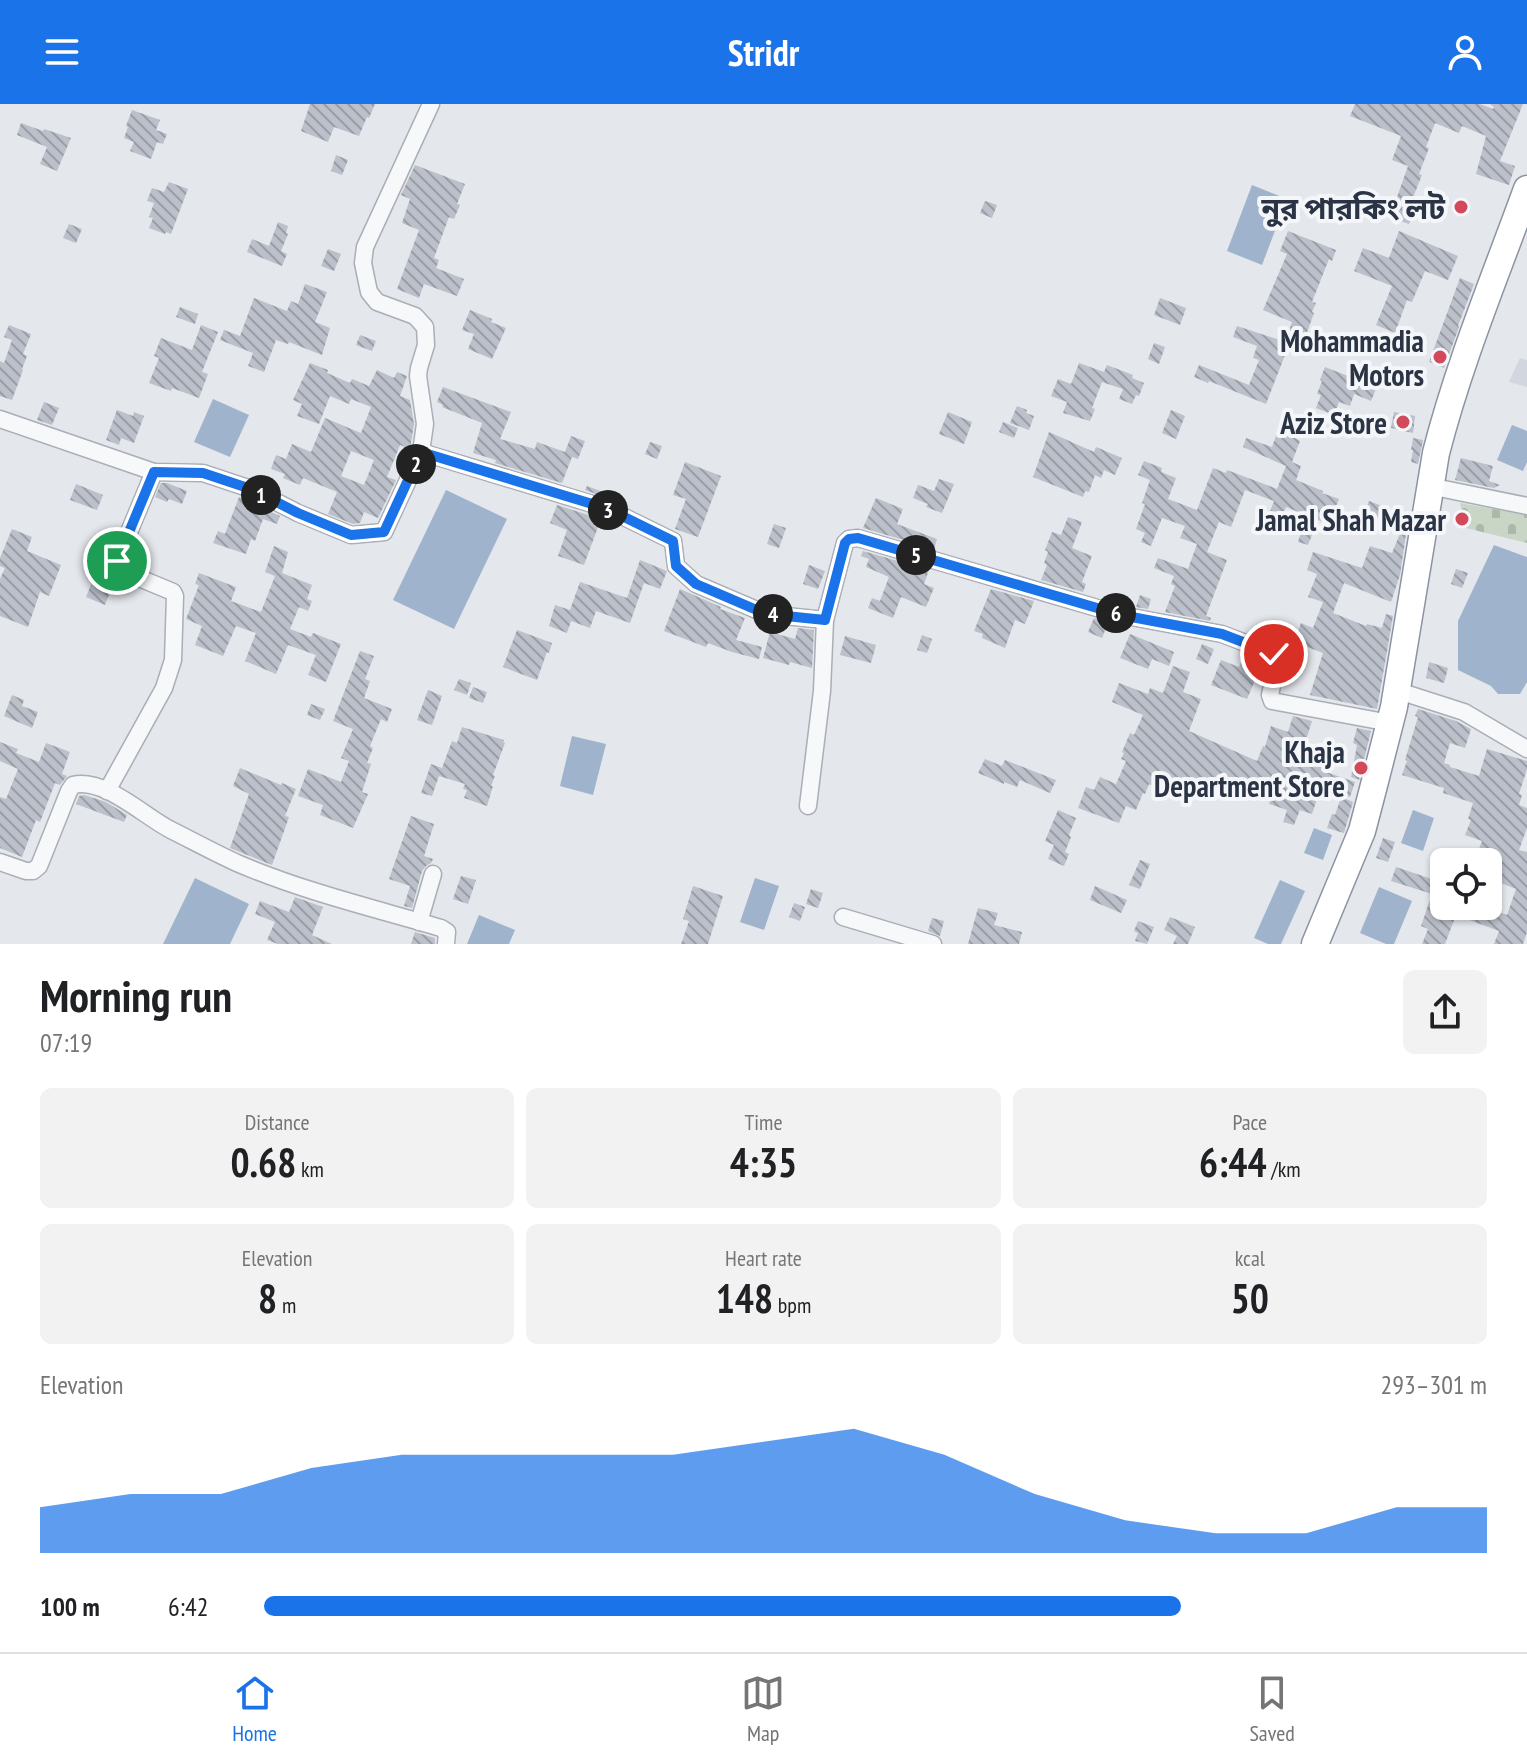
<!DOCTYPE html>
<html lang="en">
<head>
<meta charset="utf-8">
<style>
	:root { --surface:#fff; --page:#f2f2f2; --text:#202124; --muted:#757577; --line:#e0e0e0; --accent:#1a73e8 }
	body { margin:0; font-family:"PT Sans Narrow","Noto Sans Bengali",sans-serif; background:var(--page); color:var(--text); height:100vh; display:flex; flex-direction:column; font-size:30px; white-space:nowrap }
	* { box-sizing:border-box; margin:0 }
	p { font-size:26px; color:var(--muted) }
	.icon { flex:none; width:44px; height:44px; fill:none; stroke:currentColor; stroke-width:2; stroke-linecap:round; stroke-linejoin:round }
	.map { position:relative; height:840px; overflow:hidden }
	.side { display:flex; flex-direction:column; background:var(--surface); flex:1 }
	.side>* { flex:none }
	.fabs { position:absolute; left:1430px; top:744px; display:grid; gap:16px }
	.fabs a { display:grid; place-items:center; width:72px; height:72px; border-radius:12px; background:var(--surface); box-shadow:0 2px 6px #0004; font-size:40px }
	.pin { position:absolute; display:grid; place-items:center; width:68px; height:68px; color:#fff; margin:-34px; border:4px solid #fff; border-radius:50%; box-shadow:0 2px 8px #0007 }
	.km { position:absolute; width:40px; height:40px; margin:-20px; border-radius:50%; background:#222; color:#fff; font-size:22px; line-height:40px; text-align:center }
	.round { display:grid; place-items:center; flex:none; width:84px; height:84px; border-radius:12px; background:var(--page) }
	.head { display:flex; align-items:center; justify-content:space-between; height:136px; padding:0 40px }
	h1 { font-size:44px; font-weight:700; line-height:60px }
	.metrics { display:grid; grid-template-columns:repeat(3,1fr); gap:12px; height:136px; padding:8px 40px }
	.metrics div { display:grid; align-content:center; border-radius:12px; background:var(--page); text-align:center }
	.metrics b { font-size:40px; font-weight:700 }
	.metrics small { font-size:22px; font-weight:400 }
	.metrics p { font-size:22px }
	.chart { height:224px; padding:16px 40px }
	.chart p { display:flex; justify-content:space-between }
	.chart svg { width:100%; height:144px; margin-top:8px; fill:var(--accent); opacity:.7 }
	ul { padding:0 40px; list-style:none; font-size:26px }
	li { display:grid; grid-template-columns:128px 96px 1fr; align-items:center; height:60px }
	li i { height:20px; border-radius:10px; background:var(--accent) }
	header { display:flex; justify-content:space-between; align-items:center; height:104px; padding:0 40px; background:var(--accent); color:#fff; font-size:36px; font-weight:700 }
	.dock { display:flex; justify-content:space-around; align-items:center; height:112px; border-top:2px solid var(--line); background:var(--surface); font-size:22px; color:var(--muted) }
	.dock a { display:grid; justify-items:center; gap:4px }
	.dock .current { color:var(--accent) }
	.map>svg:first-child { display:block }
	.built { fill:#d2d6de }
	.cemetery { fill:url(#cemetery-stones) }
	.water { fill:#9fb4cc }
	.building { fill:url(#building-back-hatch); fill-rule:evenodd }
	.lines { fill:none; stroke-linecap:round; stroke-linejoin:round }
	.minor-casing { stroke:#a9aeb7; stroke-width:19 }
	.trunk-casing { stroke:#8b94a3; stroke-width:29 }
	.minor { stroke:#f7f8fa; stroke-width:16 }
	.trunk { stroke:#fff; stroke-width:26 }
	.route-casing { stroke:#fff; stroke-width:16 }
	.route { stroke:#1a73e8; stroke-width:10 }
	.poi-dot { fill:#d1495b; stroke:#f4f6f9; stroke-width:3 }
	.labels { text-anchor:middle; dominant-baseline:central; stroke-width:8; stroke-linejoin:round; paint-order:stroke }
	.poi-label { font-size:30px; font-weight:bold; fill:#2b3445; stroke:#f4f6f9; text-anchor:end }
</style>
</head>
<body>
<header><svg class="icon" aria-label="menu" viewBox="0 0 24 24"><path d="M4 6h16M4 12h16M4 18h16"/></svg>Stridr<svg class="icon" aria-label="person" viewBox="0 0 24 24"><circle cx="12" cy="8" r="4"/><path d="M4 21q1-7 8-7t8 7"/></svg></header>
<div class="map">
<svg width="1527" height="840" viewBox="0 0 1527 840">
	<defs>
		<pattern id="cemetery-stones" width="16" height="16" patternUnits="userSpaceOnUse" patternTransform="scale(2)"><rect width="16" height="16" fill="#c9d6c5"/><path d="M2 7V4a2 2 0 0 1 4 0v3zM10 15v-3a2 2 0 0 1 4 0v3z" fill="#adb8ab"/></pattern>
		<pattern id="building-back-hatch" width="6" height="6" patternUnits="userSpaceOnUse" patternTransform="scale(2)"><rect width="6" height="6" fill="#bbc0ca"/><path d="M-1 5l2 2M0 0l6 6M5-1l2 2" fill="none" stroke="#989da6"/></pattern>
	</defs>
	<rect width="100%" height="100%" fill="#e4e7ec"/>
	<path class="built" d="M1520,254L1527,256V283L1509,278Z"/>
	<path class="cemetery" d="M1460,399L1527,411V439L1466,424Z"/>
	<g class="water">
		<path d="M1252,81L1287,95L1262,161L1227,147Z"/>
		<path d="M213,295L249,311L230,353L194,338Z"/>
		<path d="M1512,321L1527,327V358L1523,367L1497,356Z"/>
		<path d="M446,386L507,415L454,525L393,496Z"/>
		<path d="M1494,441L1527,453V578L1520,590H1498L1491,582L1458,566V517Z"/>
		<path d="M572,632L606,640L593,691L560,682Z"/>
		<path d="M1413,706L1434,714L1423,747L1401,739Z"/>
		<path d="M1314,724L1332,731L1323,756L1304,749Z"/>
		<path d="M195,774L249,800L230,840H163Z"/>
		<path d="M755,774L779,782L764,826L740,818Z"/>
		<path d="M1280,776L1305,787L1281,840H1268L1254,834Z"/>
		<path d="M1379,783L1412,797L1394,840H1386L1360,829Z"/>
		<path d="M479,811L515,826L509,840H467Z"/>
	</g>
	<g class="building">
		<path d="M310,0H375L369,14L367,13L359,32L334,23L328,38L301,27Z"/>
		<path d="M1355,0H1480L1493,5L1494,3L1490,0H1523L1500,57L1515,62L1509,81L1476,70L1486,32L1462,22L1459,29L1435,19L1426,43L1429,44L1419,70L1422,71L1412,96L1418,99L1409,120L1390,113L1408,62L1392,56L1401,32L1350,12Z"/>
		<path d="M132,6L160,16L156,26L167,30L163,40L157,38L151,55L130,47L134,38L124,34L128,23L126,22Z"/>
		<path d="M21,19L43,27L44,25L71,34L57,67L40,60L47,43L17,31Z"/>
		<path d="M336,51L348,56L342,71L331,67Z"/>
		<path d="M415,61L465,80L457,100L460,101L454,115L449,113L434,154L439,156L436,164L464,175L457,192L424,180L419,194L397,185L419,126L402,119L410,95L401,91Z"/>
		<path d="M169,78L188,85L171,130L166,128L165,130L149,124L153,114L149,113L154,99L147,97L152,84L164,88Z"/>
		<path d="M985,97L997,101L992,114L980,109Z"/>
		<path d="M1336,97L1354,104L1350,115L1332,108Z"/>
		<path d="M278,118L288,122L286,129L288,130L281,147L287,150L282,162L247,148L252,135L269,142Z"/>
		<path d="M69,120L82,125L76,139L63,134Z"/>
		<path d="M1288,127L1336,146L1332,157L1329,155L1312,198L1316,199L1312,208L1314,209L1305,234L1289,227L1292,218L1263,206L1287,150L1280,147Z"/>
		<path d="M1399,127L1458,152L1448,176L1425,167L1412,198L1407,196L1395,229L1376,221L1392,182L1354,167L1363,144L1389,154Z"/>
		<path d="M328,145L341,150L334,167L321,162Z"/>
		<path d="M1460,174L1474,180L1458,222L1459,223L1444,264L1429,258Z"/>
		<path d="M305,180L327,188L315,218L330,224L322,251L289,238L288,240L276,236L264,268L248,262L253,249L220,236L224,226L240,232L254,194L287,207L291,197L298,200Z"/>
		<path d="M1160,194L1186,204L1180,221L1154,211Z"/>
		<path d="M180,203L198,210L195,220L176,213Z"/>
		<path d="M470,206L492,215L491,218L506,224L492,255L468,245L474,230L462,226Z"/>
		<path d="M9,221L31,230L23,250L27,252L22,265L23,266L12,296L0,292V257L4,259L12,236L4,233Z"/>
		<path d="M201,221L218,228L202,268L208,270L199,294L172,284L171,287L149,279L159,254L154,252L161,234L192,246Z"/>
		<path d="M1237,222L1283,237L1279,248L1285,251L1266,300L1209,277L1208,279L1194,273L1199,261L1249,281L1259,256L1253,254L1257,242L1233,233Z"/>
		<path d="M360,231L376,237L372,247L356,241Z"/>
		<path d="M1154,239L1165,243L1159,260L1148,255Z"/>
		<path d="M310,259L328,266L327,269L350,279L352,275L369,282L377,266L394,274L397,268L407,272L400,292L410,296L414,320L410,345L400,341L387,373L396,376L378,414L364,408L360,419L353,420L328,410L337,388L303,374L300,381L283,374L285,370L271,365L276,351L286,355L292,340L311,348L325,314L361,329L371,303L351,295L349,300L330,292L319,320L297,312L302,300L293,296ZM351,347L374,356L364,381L341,372Z"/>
		<path d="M1079,259L1104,268L1107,261L1133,271L1132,274L1144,279L1139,292L1136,291L1132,300L1119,295L1123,285L1102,278L1092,304L1095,305L1090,317L1063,309L1067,298L1051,292L1058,275L1071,280Z"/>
		<path d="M1325,263L1353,274L1357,265L1381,273L1371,297L1354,290L1350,302L1339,298L1334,311L1316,304L1321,291L1317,290L1322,277L1320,276Z"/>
		<path d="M443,283L511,308L500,335L535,345L537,338L565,348L571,332L585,337L578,355L572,353L562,379L495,359L496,356L473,349L482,319L442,303L443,301L437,298Z"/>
		<path d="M44,298L59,304L52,321L37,316Z"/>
		<path d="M1017,302L1027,306L1026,309L1034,312L1029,326L1010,319Z"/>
		<path d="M117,306L133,312L134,308L144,312L134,339L121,334L119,341L106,336Z"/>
		<path d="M1171,306L1185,312L1176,335L1162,329Z"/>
		<path d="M948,308L972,318L964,340L939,330Z"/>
		<path d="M1394,308L1415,312L1413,329L1391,324Z"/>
		<path d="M1003,318L1018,324L1014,334L999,328Z"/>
		<path d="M1281,318L1298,325L1295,334L1300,337L1292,358L1301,362L1296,376L1323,387L1322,389L1339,395L1329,420L1318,416L1308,441L1298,438L1306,411L1286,403L1284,408L1282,407L1273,430L1263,426L1274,397L1245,386L1231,423L1219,418L1207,448L1227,456L1206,512L1211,514L1210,517L1165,508L1175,482L1171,480L1174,472L1154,464L1158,454L1188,465L1197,440L1180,434L1185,422L1162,414L1151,442L1141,438L1145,429L1136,425L1145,400L1142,399L1150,376L1138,371L1144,357L1162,364L1161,368L1176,374L1168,395L1197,406L1213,364L1226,369L1227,366L1277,385L1286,362L1243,343L1246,334L1272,343Z"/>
		<path d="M1049,328L1094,348L1096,343L1122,354L1115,371L1104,366L1101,374L1095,371L1089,388L1085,387L1083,393L1033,373Z"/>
		<path d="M1413,334L1423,336L1418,360L1411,358L1413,346H1411Z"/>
		<path d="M650,338L662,342L657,355L645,350Z"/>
		<path d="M1461,354L1493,362L1489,377L1500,381L1494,384L1455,376Z"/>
		<path d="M685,358L721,372L698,433L675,425L686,395L673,391Z"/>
		<path d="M939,375L954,380L942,409L926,403L928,400L913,394L918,381L934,387Z"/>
		<path d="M161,379H167L187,387L182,400L169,395L167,398L155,393Z"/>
		<path d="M76,380L103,391L97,406L70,396Z"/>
		<path d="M587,382L622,395L621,399L585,386Z"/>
		<path d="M239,393L280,412L277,420L263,415L255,437L251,435L246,450L213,439L218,427L225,430Z"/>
		<path d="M876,394L903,405L897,420L937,435L934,445L863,424Z"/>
		<path d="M1369,397L1382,402L1376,418L1363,413Z"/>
		<path d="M557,401L601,415L584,461L558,452L567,426L550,419Z"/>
		<path d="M1068,413L1082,418L1072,444L1092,452L1082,478L1086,480L1083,488L1041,476L1047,461L1044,459L1048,448L1045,446L1052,428L1061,431Z"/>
		<path d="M774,420L786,424L779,444L767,440Z"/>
		<path d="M12,425L32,433L27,447L61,461L49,492L40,488L28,523L0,512V475L5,464L0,462V454Z"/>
		<path d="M1401,427L1406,430L1400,471L1391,498L1344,479L1333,509L1366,522L1367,520L1382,524L1386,510L1393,512L1377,605L1310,591L1323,549L1294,538L1301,519L1313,524L1323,498L1308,493L1317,470L1307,466L1313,448L1362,464L1370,442L1392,449Z"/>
		<path d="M274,442L288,448L282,469L312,481L307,495L312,497L308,507L299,503L290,525L311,533L313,529L341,540L326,578L308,571L316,551L288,541L276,570L245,557L256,529L236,522L223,552L195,541L202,522L186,515L199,481L195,480L199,469L236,483L231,497L261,508L275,472L265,468Z"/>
		<path d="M863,447L929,466L924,480L934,484L926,503L901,493L893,514L868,504L872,494L880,497L889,473L866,463L869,455L861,452Z"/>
		<path d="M640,456L667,467L660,485L644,479L630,519L596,507L590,524L571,517L567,529L549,522L555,501L570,506L580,478L627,494Z"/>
		<path d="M809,461L825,467L818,485L803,480Z"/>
		<path d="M1456,465L1468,469L1462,484L1451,480Z"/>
		<path d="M94,473L113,480L105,501L86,493Z"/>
		<path d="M680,485L721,503L720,505L745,514L736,536L762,543L759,555L732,548L708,539L706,543L664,527Z"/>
		<path d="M991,485L1034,497L1025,520L1015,516L1005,544L982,534L983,530L974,527Z"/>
		<path d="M1140,491L1151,495L1148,505L1136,503Z"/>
		<path d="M1094,514L1108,519L1102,534L1088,528Z"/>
		<path d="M798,524L814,526L812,564L790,558L789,561L763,554L770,528L795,535Z"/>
		<path d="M517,526L552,539L549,549L547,548L537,576L503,563Z"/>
		<path d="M1130,530L1174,548L1169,562L1152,555L1148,565L1120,554Z"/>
		<path d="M922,531L932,535L927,549L917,546Z"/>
		<path d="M845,532L876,541L871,559L840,551Z"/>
		<path d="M1202,540L1214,545L1208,560L1196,555Z"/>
		<path d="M360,547L374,552L365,575L370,577L364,594L392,605L387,618L381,615L370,642L373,644L367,659L371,660L362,688L368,690L353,724L320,711L323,701L298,692L308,665L341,678L349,657L341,654L353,625L333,617Z"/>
		<path d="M1221,556L1239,563L1242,556L1258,562L1254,573L1256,574L1247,595L1211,581Z"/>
		<path d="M1429,558L1448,564L1444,579L1426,574Z"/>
		<path d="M1173,562L1190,568L1183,588L1201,595L1189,627L1257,657L1263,642L1265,643L1271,622L1288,628L1293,612L1312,617L1305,639L1333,649L1326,668L1355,678L1350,693L1321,683L1312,710L1300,706L1294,721L1283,718L1287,706L1269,700L1273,689L1252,681L1250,686L1241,683L1236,695L1226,691L1225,694L1202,684L1201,687L1166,674L1161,686L1149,680L1145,690L1143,689L1136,706L1126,702L1119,719L1078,704L1086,683L1094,686L1100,673L1116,680L1126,657L1121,655L1124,649L1122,648L1130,629L1134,631L1143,611L1112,598L1119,579L1148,590L1150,584L1163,589Z"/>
		<path d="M459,575L471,579L467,591L454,586Z"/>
		<path d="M473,583L487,588L483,599L469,594Z"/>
		<path d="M428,586L442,592L432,621L417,616Z"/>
		<path d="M12,591L24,596L22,602L38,608L32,624L4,612Z"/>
		<path d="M311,600L325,605L320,616L307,611Z"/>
		<path d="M1418,605L1456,617L1471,625L1465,644L1450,639L1444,659L1450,661V663L1479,672L1487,645L1527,657V665L1519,690L1522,691L1519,701L1527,704V724L1519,746L1527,748V828L1523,840H1494L1499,827L1456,811L1445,840H1422L1428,825L1421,822L1432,790L1391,777L1396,763L1435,776H1438L1444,762V802H1482L1507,811L1516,785L1488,774V758H1474L1482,737L1465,731L1471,716L1468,715L1473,699L1443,689L1444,684L1402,671L1407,657L1405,656L1418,613L1415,612Z"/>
		<path d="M462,623L504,636L503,638L505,639L493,671L495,672L491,682H493L487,702L464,694L467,686L463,685L465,680L439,672L432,692L421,689L431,660L442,664L452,637L457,639Z"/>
		<path d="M1357,624L1371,627L1359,676L1351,673L1357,641L1353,639Z"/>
		<path d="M0,638L18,645L16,649L39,658L46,639L70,648L62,670L67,672L60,681L55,679L40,718L36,716L22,753L0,744V693L6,695L18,665L0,657Z"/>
		<path d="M985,655L1002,662L1005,656L1056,676L1050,689L1020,676L1017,683L1004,678V680L978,669Z"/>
		<path d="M240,664L281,681L282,679L296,685L285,712L289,713L272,761L230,744L249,690L233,682Z"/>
		<path d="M84,691L106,698L127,711L124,718L76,700L79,692Z"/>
		<path d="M1341,693L1353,698L1344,729L1327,724L1332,710L1335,711Z"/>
		<path d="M1058,706L1076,714L1069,731L1071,733L1065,748L1069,750L1064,762L1048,755L1054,741L1045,737Z"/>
		<path d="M411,712L434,720L424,752L433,755L431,759L426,762L422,767L412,804L404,802L410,782L389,775Z"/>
		<path d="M1383,734L1395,738L1388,758L1376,754Z"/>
		<path d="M1140,756L1150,760L1140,785L1129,781Z"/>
		<path d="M461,772L476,776L468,800L453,795Z"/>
		<path d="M693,782L723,792L708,840H681L689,817L683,815Z"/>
		<path d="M1095,782L1127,796L1121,809L1090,796Z"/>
		<path d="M811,785L823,789L818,804L806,800Z"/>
		<path d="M295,793L323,803L312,831L332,840H278L267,836L275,818L255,810L260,797L289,808Z"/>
		<path d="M794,799L805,803L800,817L789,813Z"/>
		<path d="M978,804L998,809L994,821L1022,828L1019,840H968Z"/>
		<path d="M1170,813L1195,823L1188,840H1173L1177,832L1164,826Z"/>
		<path d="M932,814L944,817L940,832L928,827Z"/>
		<path d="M1138,817L1154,823L1147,840L1135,837L1138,829L1134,827Z"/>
		<path d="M415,828L435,834V840H411Z"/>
	</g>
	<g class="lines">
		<g class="minor-casing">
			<g id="minor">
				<path d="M0,315L154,368L203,369L251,385L298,409L351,431L384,428L421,348L425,320L418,272L419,264L426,241L425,223L415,212L377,198L369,188L363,159L365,143L431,0"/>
				<path d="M421,348L589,399L616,409L673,437L676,462L696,480L766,510L825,516"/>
				<path d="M1444,385L1527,402"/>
				<path d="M1408,590L1464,608L1527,645"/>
				<path d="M107,687L164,584L173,556L175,492L173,488L120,466L116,463L117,457L154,368"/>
				<path d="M808,702L822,587L825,516L845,439L849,435L858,434L1121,511L1222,530L1274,550L1278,554L1270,591L1272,597L1390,619"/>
				<path d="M0,758L26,767H33L39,762L69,687L73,681C104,673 145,713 171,726C193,737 215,749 237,759C302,787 373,804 441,824L447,828L446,840"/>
				<path d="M843,813L933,840"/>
				<path d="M419,818L433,770"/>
			</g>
		</g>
		<g class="trunk-casing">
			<path id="trunk" d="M1315,840L1362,727L1373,685L1394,603L1436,349C1459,259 1495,173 1527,85"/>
		</g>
		<use href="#minor" class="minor"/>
		<use href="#trunk" class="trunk"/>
	</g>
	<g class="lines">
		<g class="route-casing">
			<path id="route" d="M117,457L154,368L203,369L251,385L298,409L351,431L384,428L421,348L589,399L616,409L673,437L676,462L696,480L766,510L825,516L845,439L849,435L858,434L1121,511L1222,530L1274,550"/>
		</g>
		<use href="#route" class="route"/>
	</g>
	<g class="poi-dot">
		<circle cx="1461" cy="103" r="8"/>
		<circle cx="1440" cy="253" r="8"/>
		<circle cx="1403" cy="318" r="8"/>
		<circle cx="1462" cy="415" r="8"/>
		<circle cx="1361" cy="664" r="8"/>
	</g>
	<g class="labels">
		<g class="poi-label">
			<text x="1445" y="103">নুর পারকিং লট</text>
			<text x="1424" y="236">Mohammadia<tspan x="1424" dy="34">Motors</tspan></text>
			<text x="1387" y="318">Aziz Store</text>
			<text x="1446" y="415">Jamal Shah Mazar</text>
			<text x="1345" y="647">Khaja<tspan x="1345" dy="34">Department Store</tspan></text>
		</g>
	</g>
</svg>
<div class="fabs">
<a><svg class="icon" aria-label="locate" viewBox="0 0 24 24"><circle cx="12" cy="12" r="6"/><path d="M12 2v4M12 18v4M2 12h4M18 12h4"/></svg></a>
</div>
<div class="pin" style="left:117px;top:457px;background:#1e9e55"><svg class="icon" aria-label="arrive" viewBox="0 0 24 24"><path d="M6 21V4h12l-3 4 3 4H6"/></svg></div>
<div class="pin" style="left:1274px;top:550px;background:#d93025"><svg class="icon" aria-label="check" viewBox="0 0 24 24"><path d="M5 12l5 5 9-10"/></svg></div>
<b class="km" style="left:261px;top:391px">1</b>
<b class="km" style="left:416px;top:360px">2</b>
<b class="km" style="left:608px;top:406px">3</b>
<b class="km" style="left:773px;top:510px">4</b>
<b class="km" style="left:916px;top:451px">5</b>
<b class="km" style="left:1116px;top:509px">6</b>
</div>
<section class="side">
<div class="head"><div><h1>Morning run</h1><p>07:19</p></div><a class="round"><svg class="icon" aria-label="share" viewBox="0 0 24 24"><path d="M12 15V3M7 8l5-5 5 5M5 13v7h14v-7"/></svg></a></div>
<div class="metrics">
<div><p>Distance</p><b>0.68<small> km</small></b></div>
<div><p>Time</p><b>4:35</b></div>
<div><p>Pace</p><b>6:44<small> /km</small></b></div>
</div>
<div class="metrics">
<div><p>Elevation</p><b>8<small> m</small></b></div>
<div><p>Heart rate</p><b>148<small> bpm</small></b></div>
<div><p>kcal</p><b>50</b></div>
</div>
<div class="chart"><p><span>Elevation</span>293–301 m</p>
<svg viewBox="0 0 160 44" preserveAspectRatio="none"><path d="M0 44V30L10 26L20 26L30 18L40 14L50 14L60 14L70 14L80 10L90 6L100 14L110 26L120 34L130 38L140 38L150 30L160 30V44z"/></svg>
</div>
<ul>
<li><b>100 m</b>6:42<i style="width:75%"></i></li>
</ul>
</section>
<nav class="dock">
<a class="current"><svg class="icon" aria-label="home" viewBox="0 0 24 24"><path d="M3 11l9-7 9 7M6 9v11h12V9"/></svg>Home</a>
<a><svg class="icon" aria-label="map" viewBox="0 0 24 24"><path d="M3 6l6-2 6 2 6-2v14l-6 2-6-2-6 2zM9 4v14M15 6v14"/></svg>Map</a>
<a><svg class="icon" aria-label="saved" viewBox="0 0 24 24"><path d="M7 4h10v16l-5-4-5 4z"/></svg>Saved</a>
</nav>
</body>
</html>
